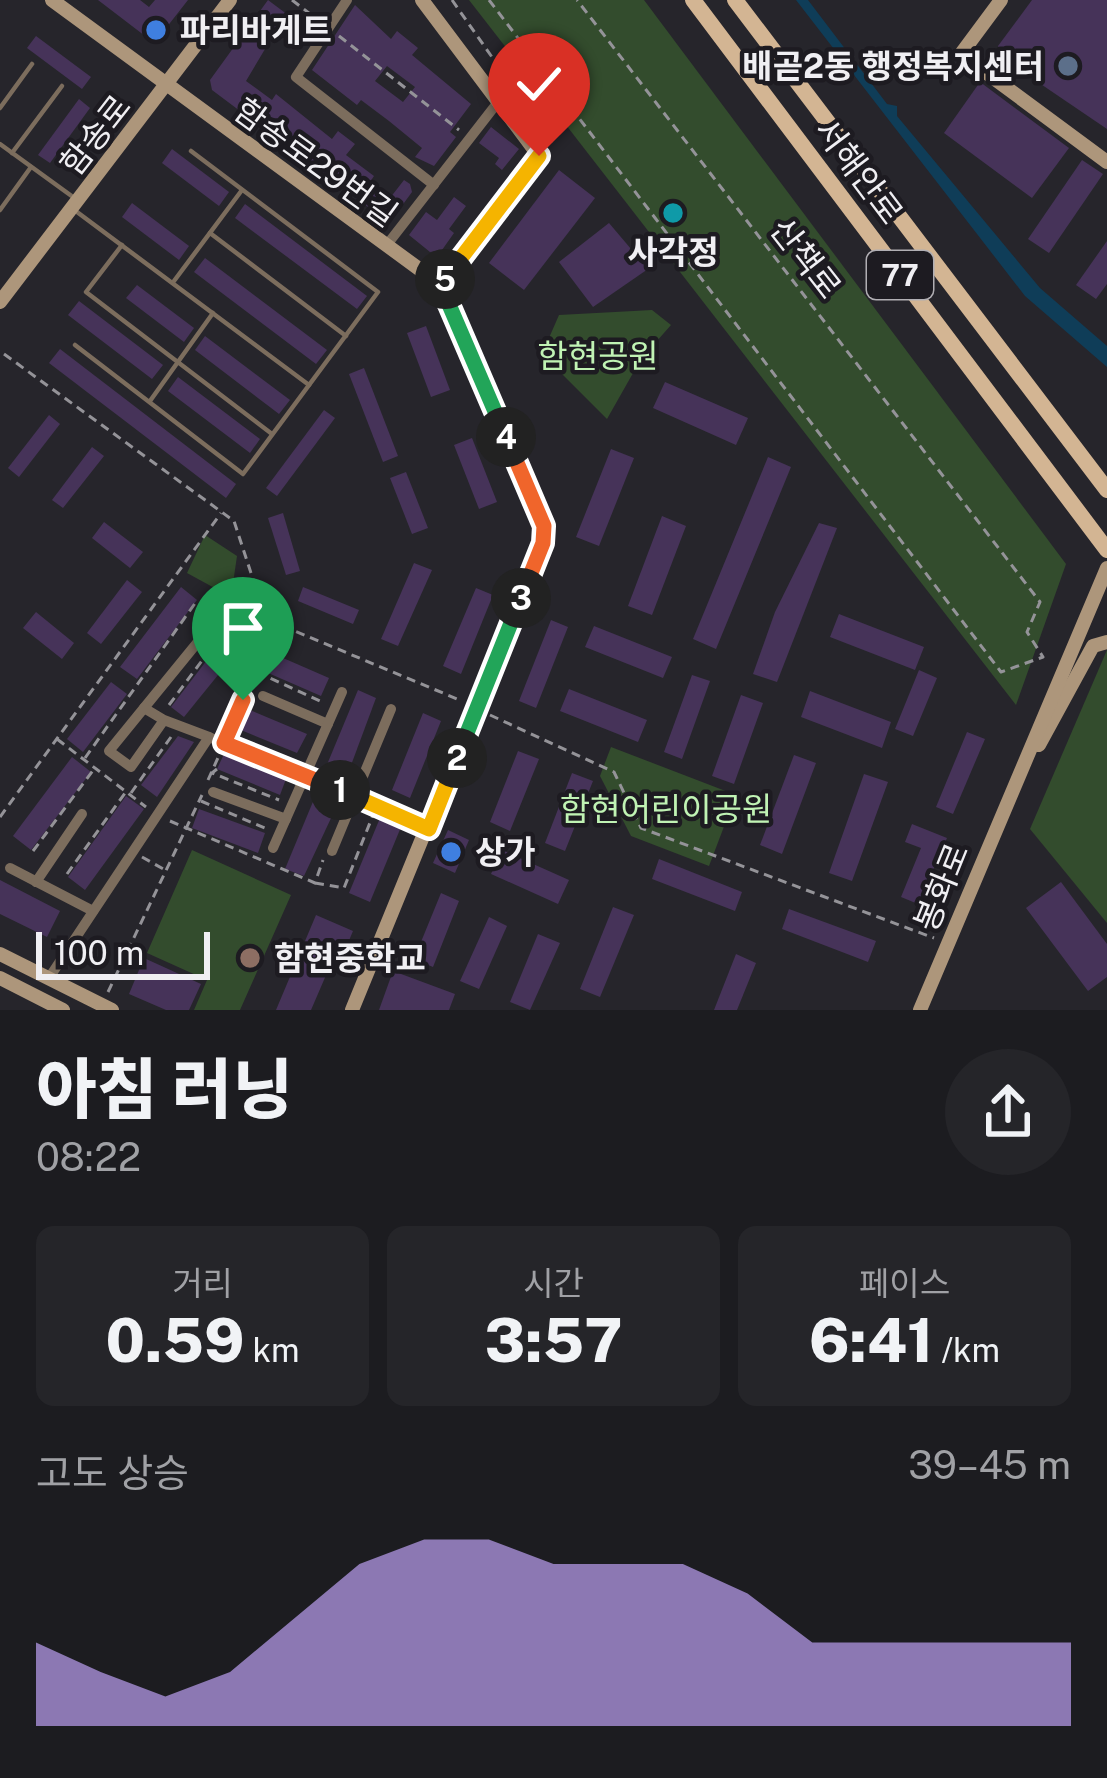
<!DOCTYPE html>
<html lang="ko">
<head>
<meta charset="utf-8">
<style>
	:root { --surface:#1c1c20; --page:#252529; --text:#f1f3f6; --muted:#a0a1a5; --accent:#bca0f2 }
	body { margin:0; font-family:"Public Sans","Noto Sans KR",sans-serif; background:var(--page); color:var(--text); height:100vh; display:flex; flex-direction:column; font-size:45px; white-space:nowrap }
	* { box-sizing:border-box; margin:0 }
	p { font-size:39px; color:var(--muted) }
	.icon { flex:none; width:66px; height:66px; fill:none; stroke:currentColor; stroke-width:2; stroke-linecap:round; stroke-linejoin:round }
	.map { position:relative; height:1010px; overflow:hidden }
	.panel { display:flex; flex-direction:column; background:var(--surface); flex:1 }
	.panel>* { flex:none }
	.scale { position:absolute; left:36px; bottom:30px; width:174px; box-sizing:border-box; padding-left:12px; border:6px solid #f0eff3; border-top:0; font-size:33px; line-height:42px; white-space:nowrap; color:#f0eff3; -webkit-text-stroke:9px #1d1b21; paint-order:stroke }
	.pin { position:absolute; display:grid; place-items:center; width:102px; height:102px; color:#fff; margin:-123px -51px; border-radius:50% 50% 50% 0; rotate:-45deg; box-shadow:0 0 12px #0007 }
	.pin .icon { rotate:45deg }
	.km { position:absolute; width:60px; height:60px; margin:-30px; border-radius:50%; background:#222; color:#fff; font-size:33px; line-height:60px; text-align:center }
	.round { display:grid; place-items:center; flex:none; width:126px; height:126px; border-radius:63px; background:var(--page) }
	.overview { display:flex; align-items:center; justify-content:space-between; height:204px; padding:0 36px }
	h1 { font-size:66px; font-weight:800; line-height:90px }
	.figures { display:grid; grid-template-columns:repeat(3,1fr); gap:18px; height:204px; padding:12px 36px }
	.figures div { display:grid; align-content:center; border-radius:18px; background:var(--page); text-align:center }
	.figures b { font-size:60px; font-weight:800 }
	.figures small { font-size:33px; font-weight:400 }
	.figures p { font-size:33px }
	.chart { height:336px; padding:24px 36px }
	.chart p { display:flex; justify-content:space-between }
	.chart svg { width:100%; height:216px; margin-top:12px; fill:var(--accent); opacity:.7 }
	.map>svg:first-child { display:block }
	.green { fill:#334c2d }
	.water { fill:#0f3d58 }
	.building { fill:#463359; fill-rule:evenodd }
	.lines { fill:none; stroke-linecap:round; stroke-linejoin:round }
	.path { stroke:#949398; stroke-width:3; stroke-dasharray:9 6; stroke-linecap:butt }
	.lane { stroke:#7c6d5d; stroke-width:4.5 }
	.street { stroke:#7c6d5d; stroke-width:10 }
	.secondary { stroke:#ad967b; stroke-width:14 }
	.primary { stroke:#d3b593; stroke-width:16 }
	.split-1-casing { stroke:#fff; stroke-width:24 }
	.split-2-casing { stroke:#fff; stroke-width:24 }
	.split-3-casing { stroke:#fff; stroke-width:24 }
	.split-4-casing { stroke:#fff; stroke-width:24 }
	.split-5-casing { stroke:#fff; stroke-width:24 }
	.split-6-casing { stroke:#fff; stroke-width:24 }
	.split-1 { stroke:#f0652b; stroke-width:15 }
	.split-2 { stroke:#f5b400; stroke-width:15 }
	.split-3 { stroke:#22a559; stroke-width:15 }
	.split-4 { stroke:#f0652b; stroke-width:15 }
	.split-5 { stroke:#22a559; stroke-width:15 }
	.split-6 { stroke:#f5b400; stroke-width:15 }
	.shop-dot { fill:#3f7fe0; stroke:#1d1b21; stroke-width:4.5 }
	.service-dot { fill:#5c6f8a; stroke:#1d1b21; stroke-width:4.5 }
	.culture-dot { fill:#0f9aa8; stroke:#1d1b21; stroke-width:4.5 }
	.education-dot { fill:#8d6e63; stroke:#1d1b21; stroke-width:4.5 }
	.labels { text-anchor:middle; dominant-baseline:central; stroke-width:9; stroke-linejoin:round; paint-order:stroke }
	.shield { fill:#1d1b21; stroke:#b1afb4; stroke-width:3 }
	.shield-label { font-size:30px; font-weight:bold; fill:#f0eff3 }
	.poi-label { font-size:33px; font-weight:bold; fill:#f0eff3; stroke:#1d1b21; text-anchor:start }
	.street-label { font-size:33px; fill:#f0eff3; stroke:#1d1b21 }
	.park-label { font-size:33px; fill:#c0f3b4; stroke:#1d1b21 }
</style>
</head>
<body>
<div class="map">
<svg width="1107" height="1010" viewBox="0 0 1107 1010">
	<rect width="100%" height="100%" fill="#26252b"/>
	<g class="green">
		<path d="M469,0H644L1066,564L1016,705Z"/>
		<path d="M652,310L671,325L641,359L607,419L542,354L559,315Z"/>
		<path d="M205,535L237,556L231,597L187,573Z"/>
		<path d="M1107,650V923L1030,829Z"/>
		<path d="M611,747L736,795L709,866L631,836L600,776Z"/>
		<path d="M192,850L291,895L240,1010H194L207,980L147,953Z"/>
	</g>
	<path class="water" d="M796,0H808L887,104L897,106V116L1040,288L1107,346V367L1025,296Z"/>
	<g class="building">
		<path d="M98,0H140L149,7L155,0H188L159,37L149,39Z"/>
		<path d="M268,0L308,30L296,45L282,33L275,42L271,39L246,81L272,100L276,94L332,139L338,131L355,144L346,155L374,176L370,182L390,198L404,180L410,184L412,192L393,218L384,219L212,90L210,80Z"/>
		<path d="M1032,0H1107V129L1001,57L998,46Z"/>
		<path d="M355,5L391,39L397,31L418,48L412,55L471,104L450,132L456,137L434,166L415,157L422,148L389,121L361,100L357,105L312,70ZM387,66L415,87L403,102L375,81Z"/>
		<path d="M36,36L91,77L82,89L27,48Z"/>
		<path d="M980,82L1069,148L1032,198L944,133Z"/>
		<path d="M79,99L90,108L50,163L38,155Z"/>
		<path d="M491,127L519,149L502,170L495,164L499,158L479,143Z"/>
		<path d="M172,149L229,192L219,206L162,163Z"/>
		<path d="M1082,160L1103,174L1049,253L1028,239Z"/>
		<path d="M559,170L595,198L524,290L489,263Z"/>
		<path d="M454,197L466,206L449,229L454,233L442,250L430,252L409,235L426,212L437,220Z"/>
		<path d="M132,203L189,246L179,260L122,217Z"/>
		<path d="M245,204L367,296L357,309L235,218Z"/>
		<path d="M609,223L648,269L593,307L559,262Z"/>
		<path d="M1107,241V284L1096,299L1076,285Z"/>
		<path d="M205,258L327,350L316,364L194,272Z"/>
		<path d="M137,285L194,328L184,342L126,298Z"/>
		<path d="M79,301L163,365L152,379L68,315Z"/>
		<path d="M426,326L450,390L431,397L407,333Z"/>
		<path d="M205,336L290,400L279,414L195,350Z"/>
		<path d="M60,349L236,484L226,498L49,363Z"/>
		<path d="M364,368L398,456L383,462L349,374Z"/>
		<path d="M178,377L260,439L250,453L168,391Z"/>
		<path d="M665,382L748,418L736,445L653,408Z"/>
		<path d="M324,410L335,418L277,496L266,488Z"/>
		<path d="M49,415L60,424L19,477L8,468Z"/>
		<path d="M472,438L497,502L479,509L454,445Z"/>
		<path d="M92,447L104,456L63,508L52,500Z"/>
		<path d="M611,449L634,458L599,546L576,537Z"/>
		<path d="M768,457L791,467L716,649L693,639Z"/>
		<path d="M406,472L428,528L412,534L390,478Z"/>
		<path d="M283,513L300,571L286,575L268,518Z"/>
		<path d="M662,516L686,526L652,615L628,606Z"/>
		<path d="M104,522L143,552L130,568L92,538Z"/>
		<path d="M819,523L837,528L777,682L753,674L775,612Z"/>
		<path d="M414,563L432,570L398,646L381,639Z"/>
		<path d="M127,580L142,592L101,644L87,633Z"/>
		<path d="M181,587L197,600L137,679L120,667Z"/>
		<path d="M303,587L359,610L353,624L298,601Z"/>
		<path d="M476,588L493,595L461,674L443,666Z"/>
		<path d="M36,612L74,643L62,659L23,628Z"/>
		<path d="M839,614L924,647L915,670L830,637Z"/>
		<path d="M551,620L568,627L536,708L519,701Z"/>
		<path d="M233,626L248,638L184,717L171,707Z"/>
		<path d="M594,626L672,657L663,678L585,647Z"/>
		<path d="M267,651L329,678L321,696L259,669Z"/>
		<path d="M919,670L937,678L913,736L895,729Z"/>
		<path d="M692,675L710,681L682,759L664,752Z"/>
		<path d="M111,682L127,694L83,752L67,739Z"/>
		<path d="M569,689L647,720L638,742L560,711Z"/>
		<path d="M358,690L376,698L347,776L326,767Z"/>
		<path d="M810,691L891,722L882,748L801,717Z"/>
		<path d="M741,695L763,703L734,784L712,776Z"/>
		<path d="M245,708L307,734L297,753L236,728Z"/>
		<path d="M423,713L441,721L410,798L392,790Z"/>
		<path d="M967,732L985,739L953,814L936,807Z"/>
		<path d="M178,736L194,742L157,797L141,785Z"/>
		<path d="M518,751L539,759L510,831L490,822Z"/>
		<path d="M224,754L286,779L280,795L217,769Z"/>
		<path d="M794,755L816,763L782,854L760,845Z"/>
		<path d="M72,757L91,772L31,850L13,836Z"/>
		<path d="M572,773L593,781L565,851L545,843Z"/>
		<path d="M864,774L888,782L852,881L829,873Z"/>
		<path d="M317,792L339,801L304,876L285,869Z"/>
		<path d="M126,796L144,809L85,890L68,877Z"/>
		<path d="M199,809L265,833L258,853L192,828Z"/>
		<path d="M380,818L401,827L370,902L349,893Z"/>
		<path d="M912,824L947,838L918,904L901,897L921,848L905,842Z"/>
		<path d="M448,830L469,840L455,873L433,863Z"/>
		<path d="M502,850L569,880L558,904L491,874Z"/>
		<path d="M659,859L742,892L735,911L652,879Z"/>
		<path d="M0,880L60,911L47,937L0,914Z"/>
		<path d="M1061,882L1107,944V977L1088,991L1026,908Z"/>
		<path d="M441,893L459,901L433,967L414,959Z"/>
		<path d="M613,907L634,915L600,997L580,989Z"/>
		<path d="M789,909L876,941L868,962L782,929Z"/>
		<path d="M316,915L353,931L340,962L333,959L311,1010H276Z"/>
		<path d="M489,917L507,926L479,989L460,981Z"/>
		<path d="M538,934L560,943L530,1010L510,1002Z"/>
		<path d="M736,954L756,963L737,1010H714Z"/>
		<path d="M144,958L201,984L189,1010H166L129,994Z"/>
		<path d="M393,971L455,994L449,1010H379Z"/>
	</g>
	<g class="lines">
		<g class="path">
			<path d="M292,0L322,23"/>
			<path d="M452,0L555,147"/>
			<path d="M489,0L1001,672L1043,657L1027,632L1040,602L577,0"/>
			<path d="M339,36L459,130"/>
			<path d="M4,354L234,521L266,619L462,701"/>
			<path d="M257,672L320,701"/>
			<path d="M169,705L227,627L234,622L264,642"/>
			<path d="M490,715L614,772L641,828L934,938"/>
			<path d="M229,731L275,624"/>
			<path d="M57,739L146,807"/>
			<path d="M85,758L196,602"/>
			<path d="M217,769L212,773L279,800"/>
			<path d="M208,780L221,751"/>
			<path d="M131,793L171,737"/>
			<path d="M201,801L267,829"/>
			<path d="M0,817L221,513"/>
			<path d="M170,821L315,883L323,860"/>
			<path d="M33,851L94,769"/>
			<path d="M142,857L165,870"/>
			<path d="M67,874L125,793"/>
			<path d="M315,883L344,888L373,815"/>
			<path d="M108,992L202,795"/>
		</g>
		<g class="lane">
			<path d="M0,108L32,64"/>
			<path d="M0,144L73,197"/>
			<path d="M12,153L62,86"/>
			<path d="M73,209L309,385"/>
			<path d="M0,210L31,167"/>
			<path d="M210,233L346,336"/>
			<path d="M122,245L86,292L272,434"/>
			<path d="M174,281L242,190"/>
			<path d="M75,345L243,474L378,292L191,151"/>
			<path d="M150,401L213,313"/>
		</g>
		<g class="street">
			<path d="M347,0L296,77L434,185"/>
			<path d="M386,246L498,102"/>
			<path d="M263,696L328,724"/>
			<path d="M144,708L206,632"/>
			<path d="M164,720L144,708L109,751L131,767L164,720L209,737"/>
			<path d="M213,792L286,819"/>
			<path d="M273,848L342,692"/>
			<path d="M332,851L391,709"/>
			<path d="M10,868L93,911"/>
			<path d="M36,882L82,814"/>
			<path d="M49,978L209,737L429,828"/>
		</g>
		<g class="secondary">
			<path d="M52,0L441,285L544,526L543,543L352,1010"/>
			<path d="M422,0L539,156L441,285"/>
			<path d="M1001,0L961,54L1107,162"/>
			<path d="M0,302L230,0"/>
			<path d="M1039,745L1093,646L1107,642"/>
			<path d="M0,954L112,1010"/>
			<path d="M0,978L63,1010"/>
			<path d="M920,1010L1107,568"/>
		</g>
		<g class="primary">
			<path d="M693,0L1107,550"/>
			<path d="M735,0L1107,490"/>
		</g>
	</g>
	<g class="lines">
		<g class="split-1-casing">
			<path id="split-1" d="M243,700L224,743L340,790"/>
		</g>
		<g class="split-2-casing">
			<path id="split-2" d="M340,790L429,829L457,758"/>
		</g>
		<g class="split-3-casing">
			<path id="split-3" d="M457,758L521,598"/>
		</g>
		<g class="split-4-casing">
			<path id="split-4" d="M506,437L544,526L543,543L521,598"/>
		</g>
		<g class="split-5-casing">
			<path id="split-5" d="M445,279L441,286L506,437"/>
		</g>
		<g class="split-6-casing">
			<path id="split-6" d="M445,279L539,156"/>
		</g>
		<use href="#split-1" class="split-1"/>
		<use href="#split-2" class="split-2"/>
		<use href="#split-3" class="split-3"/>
		<use href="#split-4" class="split-4"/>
		<use href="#split-5" class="split-5"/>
		<use href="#split-6" class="split-6"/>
	</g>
	<g class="shop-dot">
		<circle cx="156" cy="30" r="12"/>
		<circle cx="451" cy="852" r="12"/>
	</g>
	<circle class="service-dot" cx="1068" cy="66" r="12"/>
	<circle class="culture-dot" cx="673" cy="213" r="12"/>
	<circle class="education-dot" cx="250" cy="958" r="12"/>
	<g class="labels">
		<rect class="shield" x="867" y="251" width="66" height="48" rx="9"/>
		<g class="shield-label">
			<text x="900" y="275">77</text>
		</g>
		<g class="poi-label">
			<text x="180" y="30">파리바게트</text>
			<text x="1044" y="66" text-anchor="end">배곧2동 행정복지센터</text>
			<text x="673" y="252" text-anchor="middle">사각정</text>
			<text x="475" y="852">상가</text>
			<text x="274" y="958">함현중학교</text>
		</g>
		<g class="street-label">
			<text transform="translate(95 135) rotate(-52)">함송로</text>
			<text transform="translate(316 162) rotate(36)">함송로29번길</text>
			<text transform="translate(859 171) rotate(53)">서해안로</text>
			<text transform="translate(806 258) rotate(52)">산책로</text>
			<text transform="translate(941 887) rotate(-68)">봉화로</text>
		</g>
		<g class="park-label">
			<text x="598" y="356">함현공원</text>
			<text x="666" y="809">함현어린이공원</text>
		</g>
	</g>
</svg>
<div class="scale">100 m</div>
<div class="pin" style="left:243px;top:700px;background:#1e9e55"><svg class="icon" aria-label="arrive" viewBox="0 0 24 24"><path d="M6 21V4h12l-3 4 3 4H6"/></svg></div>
<div class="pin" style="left:539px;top:156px;background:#d93025"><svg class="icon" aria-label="check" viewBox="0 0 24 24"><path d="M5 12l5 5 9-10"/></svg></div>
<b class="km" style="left:340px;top:790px">1</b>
<b class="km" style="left:457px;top:758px">2</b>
<b class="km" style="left:521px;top:598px">3</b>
<b class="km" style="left:506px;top:437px">4</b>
<b class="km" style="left:445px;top:279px">5</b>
</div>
<section class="panel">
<div class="overview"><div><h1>아침 러닝</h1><p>08:22</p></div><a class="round"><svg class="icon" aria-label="share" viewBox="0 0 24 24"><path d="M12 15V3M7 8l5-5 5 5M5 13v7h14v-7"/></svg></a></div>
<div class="figures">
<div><p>거리</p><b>0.59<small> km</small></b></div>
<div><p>시간</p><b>3:57</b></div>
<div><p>페이스</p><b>6:41<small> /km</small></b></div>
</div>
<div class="chart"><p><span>고도 상승</span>39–45 m</p>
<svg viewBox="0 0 160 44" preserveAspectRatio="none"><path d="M0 44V27L10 33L20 38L30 33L40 22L50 11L60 6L70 6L80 11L90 11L100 11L110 17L120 27L130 27L140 27L150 27L160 27V44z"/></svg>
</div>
</section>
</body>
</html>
